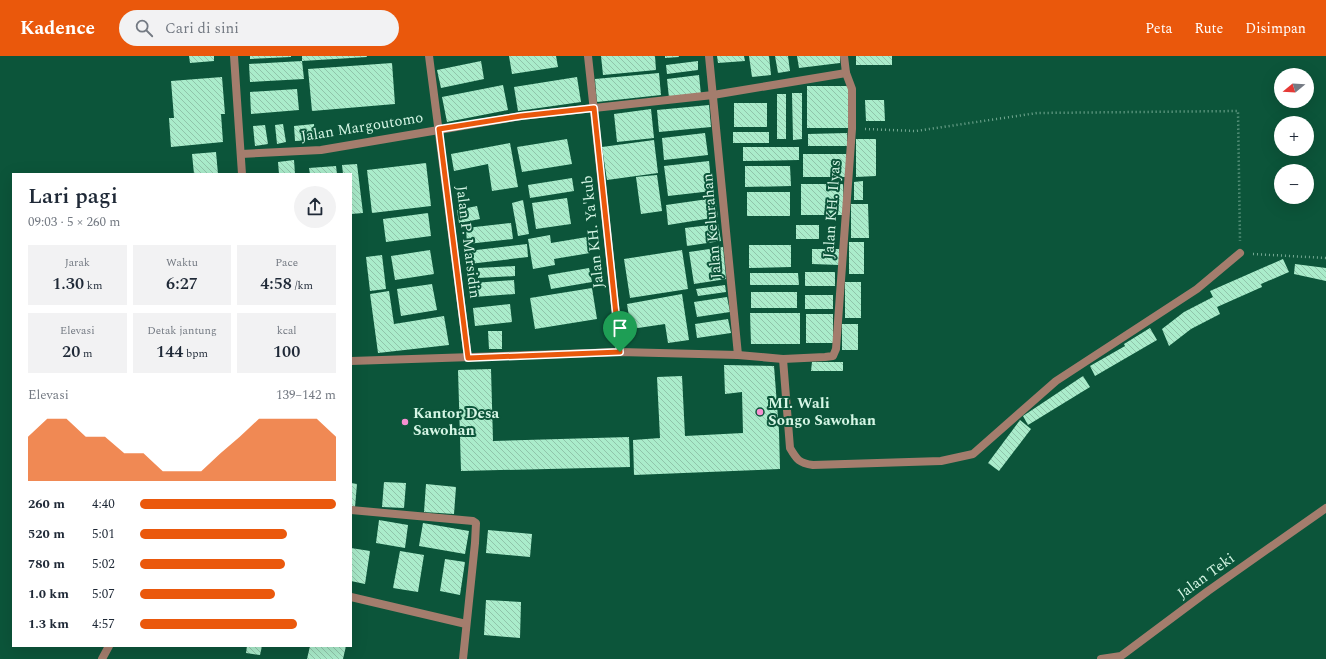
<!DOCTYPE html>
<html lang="id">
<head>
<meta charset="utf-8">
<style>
	:root { --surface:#fff; --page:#f2f2f3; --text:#1f2937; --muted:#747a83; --accent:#ea580c }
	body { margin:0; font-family:Spectral,serif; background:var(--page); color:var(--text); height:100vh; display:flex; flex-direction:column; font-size:15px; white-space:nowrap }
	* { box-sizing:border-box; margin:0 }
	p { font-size:13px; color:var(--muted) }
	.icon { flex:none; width:22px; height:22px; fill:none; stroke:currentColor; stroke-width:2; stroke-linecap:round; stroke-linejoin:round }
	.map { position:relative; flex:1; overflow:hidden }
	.side { position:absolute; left:12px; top:117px; width:340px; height:474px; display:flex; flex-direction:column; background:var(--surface); border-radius:0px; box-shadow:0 4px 16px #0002 }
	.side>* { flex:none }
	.needle { width:26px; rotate:252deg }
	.controls { position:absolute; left:1274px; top:12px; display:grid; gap:8px }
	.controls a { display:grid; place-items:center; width:40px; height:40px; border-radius:50%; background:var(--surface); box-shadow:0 4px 16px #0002; font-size:20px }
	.pin { position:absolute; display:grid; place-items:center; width:34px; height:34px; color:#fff; margin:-41px -17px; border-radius:50% 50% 50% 0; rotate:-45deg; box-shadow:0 0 4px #0007 }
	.pin .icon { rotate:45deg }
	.round { display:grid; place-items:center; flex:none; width:42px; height:42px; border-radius:21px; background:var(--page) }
	.overview { display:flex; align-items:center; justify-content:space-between; height:68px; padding:0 16px }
	h1 { font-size:22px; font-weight:600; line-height:30px }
	.stats { display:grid; grid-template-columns:repeat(3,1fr); gap:6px; height:68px; padding:4px 16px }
	.stats div { display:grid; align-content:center; border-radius:0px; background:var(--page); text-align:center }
	.stats b { font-size:17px; font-weight:600 }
	.stats small { font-size:11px; font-weight:400 }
	.stats p { font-size:11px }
	.chart { height:112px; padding:8px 16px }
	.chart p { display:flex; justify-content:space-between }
	.chart svg { width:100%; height:72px; margin-top:4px; fill:var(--accent); opacity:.7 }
	ul { padding:0 16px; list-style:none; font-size:13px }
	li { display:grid; grid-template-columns:64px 48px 1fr; align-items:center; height:30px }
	li i { height:10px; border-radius:5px; background:var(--accent) }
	header { display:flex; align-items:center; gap:24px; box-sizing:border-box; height:56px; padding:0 20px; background:var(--accent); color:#fff }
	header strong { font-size:19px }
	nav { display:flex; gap:22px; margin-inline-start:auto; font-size:14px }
	.search { width:280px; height:36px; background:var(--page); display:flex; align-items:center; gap:10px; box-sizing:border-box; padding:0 14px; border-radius:22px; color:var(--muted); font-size:15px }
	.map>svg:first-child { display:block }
	.building { fill:url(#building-back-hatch) }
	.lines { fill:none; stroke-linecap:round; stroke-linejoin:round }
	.path { stroke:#75a993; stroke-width:2.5; stroke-dasharray:1 3; stroke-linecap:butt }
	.minor { stroke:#a47d6d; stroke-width:8 }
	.route-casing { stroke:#fff; stroke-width:8 }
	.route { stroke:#ea580c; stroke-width:5 }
	.poi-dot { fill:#f690d0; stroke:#0c553a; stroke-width:1.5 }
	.labels { text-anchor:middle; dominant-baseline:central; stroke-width:4; stroke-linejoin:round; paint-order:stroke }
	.street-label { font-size:15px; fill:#d5f6e5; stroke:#0c553a }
	.poi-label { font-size:15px; font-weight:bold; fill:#d5f6e5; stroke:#0c553a; text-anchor:start }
</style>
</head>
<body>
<header>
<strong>Kadence</strong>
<div class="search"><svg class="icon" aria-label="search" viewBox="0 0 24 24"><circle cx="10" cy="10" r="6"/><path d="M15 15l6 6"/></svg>Cari di sini</div>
<nav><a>Peta</a><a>Rute</a><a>Disimpan</a></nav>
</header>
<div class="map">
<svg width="1326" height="603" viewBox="0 0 1326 603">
	<defs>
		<pattern id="building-back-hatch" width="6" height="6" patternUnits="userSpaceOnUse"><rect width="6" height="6" fill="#aaeccb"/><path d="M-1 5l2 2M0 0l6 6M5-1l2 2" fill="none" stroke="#90c4aa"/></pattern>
	</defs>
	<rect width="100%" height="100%" fill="#0c553a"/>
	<g class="building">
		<path d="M189,0H214V5L190,7Z"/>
		<path d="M250,0H291V1L250,3Z"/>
		<path d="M302,0H367V1L302,5Z"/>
		<path d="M509,0H556L558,11L512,18Z"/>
		<path d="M601,0H655L656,14L603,19Z"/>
		<path d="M665,0H679V1L665,2Z"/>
		<path d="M717,0H744L745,5L718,7Z"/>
		<path d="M749,0H769L771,19L752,21Z"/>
		<path d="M775,0H788L790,15L778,17Z"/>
		<path d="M797,0H840V7L799,12Z"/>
		<rect x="856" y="0" width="36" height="9"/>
		<path d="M302,5L304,23L250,26L249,8Z"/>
		<path d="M481,5L484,23L441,32L437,14Z"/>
		<path d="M698,5V14L667,18L666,9Z"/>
		<path d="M392,7L395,48L312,55L308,13Z"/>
		<path d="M659,17L661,39L597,46L595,23Z"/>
		<path d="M699,19L701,39L669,42L667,23Z"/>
		<path d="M222,21L225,58H221L223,86L171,91L169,62H174L171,25Z"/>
		<path d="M577,21L581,46L518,55L514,31Z"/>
		<path d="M503,29L508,54L447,66L442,41Z"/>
		<path d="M807,30H849L850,72H807Z"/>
		<path d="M297,33L299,54L251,58L250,36Z"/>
		<path d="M792,37H802V83L793,84Z"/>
		<rect x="777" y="38" width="9" height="45"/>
		<path d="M865,44H884L885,65H866Z"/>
		<rect x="734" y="47" width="33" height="24"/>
		<path d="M709,49L711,71L659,76L657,54Z"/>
		<path d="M651,53L654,82L617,86L614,58Z"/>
		<path d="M283,68L286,86L277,88L275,69Z"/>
		<path d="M314,68L315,84L295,85L294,70Z"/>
		<path d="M265,69L268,88L255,90L253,70Z"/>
		<rect x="733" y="76" width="36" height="11"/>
		<path d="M705,77L708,99L664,104L662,82Z"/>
		<path d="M847,77V90H808V78Z"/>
		<path d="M567,83L572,108L522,116L517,91Z"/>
		<path d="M856,83H876V120L856,121Z"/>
		<path d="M654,84L658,117L607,124L602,91Z"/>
		<path d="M510,87L518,131L492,135L488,108L454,115L451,98Z"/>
		<path d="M743,91H799V104L743,105Z"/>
		<path d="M216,96L218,118H194L192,98Z"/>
		<rect x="803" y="98" width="43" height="23"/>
		<path d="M294,104L295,118H279L278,106Z"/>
		<path d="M709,105L712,135L668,140L664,110Z"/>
		<path d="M426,107L431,150L372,157L367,114Z"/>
		<path d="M357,108L363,157L351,158V118H343L342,109Z"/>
		<path d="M336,110L337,118H310L309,112Z"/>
		<path d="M745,110H790L791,130L745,131Z"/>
		<path d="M657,119L662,155L641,158L636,121Z"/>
		<path d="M572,122L574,135L530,142L528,129Z"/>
		<path d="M863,125V144H854V126Z"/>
		<path d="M801,128H843L844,159H801Z"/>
		<rect x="747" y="136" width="43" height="24"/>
		<path d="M567,142L571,168L536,173L532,147Z"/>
		<path d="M715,142L718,161L668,169L666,149Z"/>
		<path d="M523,144L529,178L518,180L512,147Z"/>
		<path d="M851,148H868L869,182H851Z"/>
		<path d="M477,150L480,163L459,167L457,154Z"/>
		<path d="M428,157L431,180L386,186L383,163Z"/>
		<path d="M511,167L513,183L467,188L466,172Z"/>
		<path d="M718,168L721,185L687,190L685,172Z"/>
		<rect x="796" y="169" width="23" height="14"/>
		<path d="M550,179L551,187L587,181L590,197L554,203L555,209L533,213L528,183Z"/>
		<rect x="849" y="186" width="15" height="32"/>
		<path d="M527,188L528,201L469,208L468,195Z"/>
		<path d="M749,189H791V211L749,212Z"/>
		<path d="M723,191L726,223L694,228L689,196Z"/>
		<path d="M812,193H839V209L812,208Z"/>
		<path d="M430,194L434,218L395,224L391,200Z"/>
		<path d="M682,194L688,233L630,242L624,203Z"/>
		<path d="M382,199L386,233L370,235L366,201Z"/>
		<path d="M1283,203L1289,216L1261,228L1262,231L1217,251L1220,258L1191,273L1169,290L1162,273L1184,256L1213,241L1210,235Z"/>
		<path d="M1295,208L1326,212V225L1294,218Z"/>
		<path d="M515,210V220L478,222V212Z"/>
		<path d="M589,212L592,226L551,233L548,219Z"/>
		<rect x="805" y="216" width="30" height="14"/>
		<path d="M750,217H798L799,229H750Z"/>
		<path d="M514,224L515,238L474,241L473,227Z"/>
		<rect x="845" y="226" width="16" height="36"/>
		<path d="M432,228L437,254L401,260L397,233Z"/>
		<path d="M725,229L726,236L698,240L696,233Z"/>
		<path d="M592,232L597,263L535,273L530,242Z"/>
		<path d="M389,235L394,268L444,260L449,289L378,297L370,238Z"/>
		<rect x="751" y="236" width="46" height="16"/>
		<path d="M682,238L689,284L668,287L665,268L631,273L627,248Z"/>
		<rect x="805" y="239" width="28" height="14"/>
		<path d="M727,241L730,256L697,261L694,246Z"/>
		<path d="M510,248L512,266L475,270L473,252Z"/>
		<path d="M750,257H800V288H751Z"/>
		<rect x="806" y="258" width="27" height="29"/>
		<path d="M728,263L731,277L697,282L695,268Z"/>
		<rect x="842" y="268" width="16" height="26"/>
		<path d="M1150,272L1157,284L1095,320L1090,310L1125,290L1124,288Z"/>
		<path d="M488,275H502V293H489Z"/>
		<path d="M812,306H843V315H811Z"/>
		<path d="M724,309L774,310L779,375L780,413L634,419L633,384L660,382L657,321L682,320L685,380L743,377L742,336L725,338Z"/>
		<path d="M491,313L493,385L629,381L630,411L461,415L458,314Z"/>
		<path d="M1083,320L1090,331L1028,369L1023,360Z"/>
		<path d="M1020,364L1031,373L999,415L988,407Z"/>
		<path d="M384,426L406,427L404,452L382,451Z"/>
		<path d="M351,427L357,428L355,451L351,450Z"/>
		<path d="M426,428L456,431L454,458L424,456Z"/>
		<path d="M379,464L408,469L405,492L376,487Z"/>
		<path d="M423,467L469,475L465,498L419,490Z"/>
		<path d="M488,474L532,478L530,501L486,497Z"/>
		<path d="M351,492L370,495L365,528L351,525Z"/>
		<path d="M400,495L424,499L418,536L393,532Z"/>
		<path d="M445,503L465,506L460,539L440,535Z"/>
		<path d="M486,544L521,546L520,582L484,579Z"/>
		<path d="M247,590H262L260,599L246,597Z"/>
		<path d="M310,590H346L343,603H307Z"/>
	</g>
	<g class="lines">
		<g class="path">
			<path d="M865,73L916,75L1037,57L1238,55L1240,185"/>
			<path d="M1253,198L1326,202"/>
		</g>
		<g class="minor">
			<path d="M234,0L242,118"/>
			<path d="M429,0L468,302"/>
			<path d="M588,0L620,296"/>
			<path d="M709,0L738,299"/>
			<path d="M241,98L321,94L521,60L713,39L846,17"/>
			<path d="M783,303L790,392C797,404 799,407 813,409L941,405L973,398L1056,325L1197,233L1240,197"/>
			<path d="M351,305L620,296L738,299L783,303L825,301L833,300L836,293L852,73V33L846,17L844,0"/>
			<path d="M351,454L473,465L476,467L475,487L463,603"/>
			<path d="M351,541L466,568"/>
			<path d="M102,603L109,590"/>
			<path d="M1101,603L1121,600L1208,535L1326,452"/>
		</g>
	</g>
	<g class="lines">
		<g class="route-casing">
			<path id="route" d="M594,52L620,296L468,302L439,73L521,60Z"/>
		</g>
		<use href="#route" class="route"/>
	</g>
	<g class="poi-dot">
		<circle cx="760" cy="356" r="4"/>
		<circle cx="405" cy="366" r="4"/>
	</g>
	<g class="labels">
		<g class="street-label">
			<text transform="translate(362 71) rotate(-9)">Jalan Margoutomo</text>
			<text transform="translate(832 153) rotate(-86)">Jalan KH. Ilyas</text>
			<text transform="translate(712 170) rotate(-95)">Jalan Kelurahan</text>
			<text transform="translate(593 176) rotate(-96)">Jalan KH. Ya'kub</text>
			<text transform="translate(468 186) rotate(83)">Jalan P. Marsidin</text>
			<text transform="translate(1206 520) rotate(-36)">Jalan Teki</text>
		</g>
		<g class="poi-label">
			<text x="768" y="347">MI. Wali<tspan x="768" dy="17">Songo Sawohan</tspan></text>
			<text x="413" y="357">Kantor Desa<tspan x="413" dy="17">Sawohan</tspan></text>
		</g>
	</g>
</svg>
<div class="controls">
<a><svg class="needle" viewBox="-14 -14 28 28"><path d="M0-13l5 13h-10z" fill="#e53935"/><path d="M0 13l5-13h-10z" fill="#747a83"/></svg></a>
<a>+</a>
<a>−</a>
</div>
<div class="pin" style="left:620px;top:296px;background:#1e9e55"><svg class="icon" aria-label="arrive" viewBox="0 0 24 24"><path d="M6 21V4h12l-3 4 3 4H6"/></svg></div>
<section class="side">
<div class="overview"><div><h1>Lari pagi</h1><p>09:03 · 5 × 260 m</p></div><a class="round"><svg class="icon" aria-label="share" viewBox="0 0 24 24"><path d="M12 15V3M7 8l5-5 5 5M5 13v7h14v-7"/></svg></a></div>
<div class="stats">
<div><p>Jarak</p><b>1.30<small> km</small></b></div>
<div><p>Waktu</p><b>6:27</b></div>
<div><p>Pace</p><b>4:58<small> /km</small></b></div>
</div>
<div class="stats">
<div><p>Elevasi</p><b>20<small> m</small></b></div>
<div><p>Detak jantung</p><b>144<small> bpm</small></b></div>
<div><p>kcal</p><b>100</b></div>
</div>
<div class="chart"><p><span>Elevasi</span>139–142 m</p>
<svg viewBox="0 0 160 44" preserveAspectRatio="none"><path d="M0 44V17L10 6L20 6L30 17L40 17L50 27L60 27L70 38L80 38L90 38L100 27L110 17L120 6L130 6L140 6L150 6L160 17V44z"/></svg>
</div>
<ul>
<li><b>260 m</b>4:40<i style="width:100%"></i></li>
<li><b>520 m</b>5:01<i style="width:75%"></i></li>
<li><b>780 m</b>5:02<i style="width:74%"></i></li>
<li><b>1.0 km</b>5:07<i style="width:69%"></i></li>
<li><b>1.3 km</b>4:57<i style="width:80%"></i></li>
</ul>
</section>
</div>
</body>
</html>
